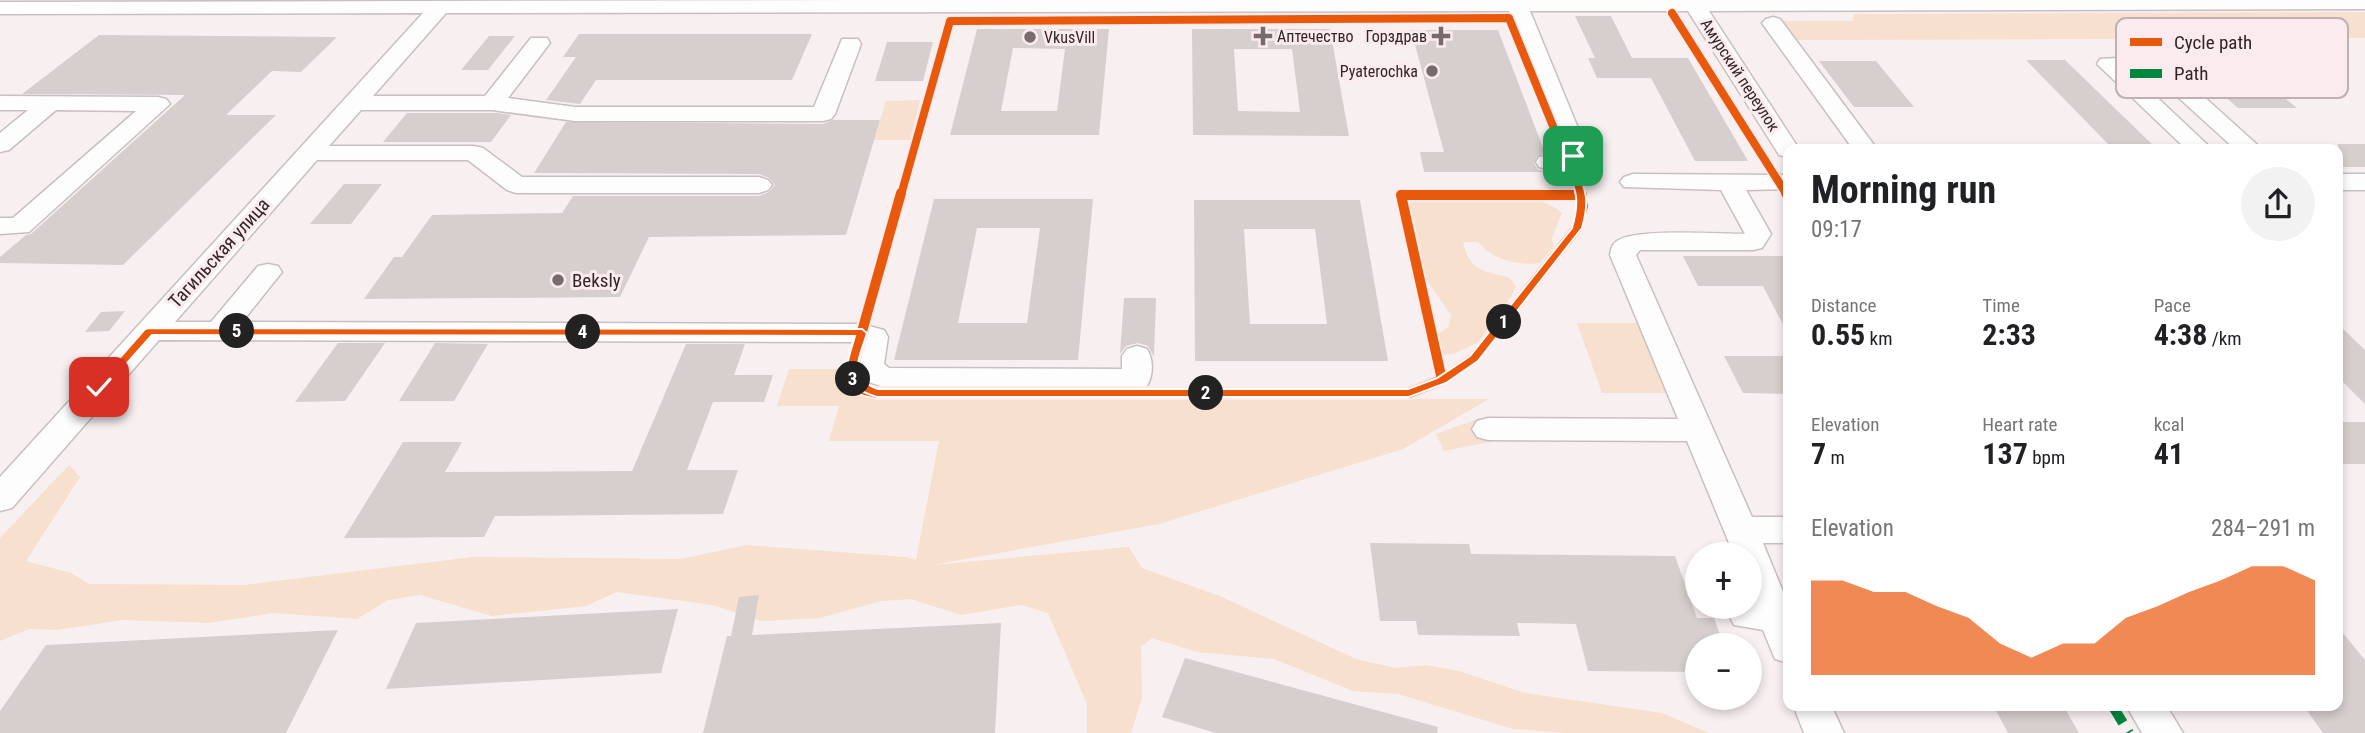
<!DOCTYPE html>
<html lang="en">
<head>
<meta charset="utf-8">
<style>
	:root { --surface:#fff; --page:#f2f2f2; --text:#202124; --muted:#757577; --accent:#ea580c }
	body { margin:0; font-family:"Roboto Condensed",sans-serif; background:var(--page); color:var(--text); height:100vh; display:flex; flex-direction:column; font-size:26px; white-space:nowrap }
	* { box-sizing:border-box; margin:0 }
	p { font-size:23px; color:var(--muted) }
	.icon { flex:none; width:38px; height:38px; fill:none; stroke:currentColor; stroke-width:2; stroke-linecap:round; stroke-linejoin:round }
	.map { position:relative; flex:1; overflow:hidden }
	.drawer { position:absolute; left:1783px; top:144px; width:560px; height:567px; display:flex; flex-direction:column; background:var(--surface); border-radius:14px; box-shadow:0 4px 10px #0003 }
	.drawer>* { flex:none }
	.fabs { position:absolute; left:1685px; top:542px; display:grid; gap:14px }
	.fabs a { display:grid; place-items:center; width:77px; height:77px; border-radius:50%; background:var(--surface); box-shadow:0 4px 10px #0003; font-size:35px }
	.pin { position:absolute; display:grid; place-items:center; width:60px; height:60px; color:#fff; margin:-30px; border-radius:14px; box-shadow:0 4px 10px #0006 }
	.km { position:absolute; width:35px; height:35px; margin:-18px; border-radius:50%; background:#222; color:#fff; font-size:19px; line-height:35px; text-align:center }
	.round { display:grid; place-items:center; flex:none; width:74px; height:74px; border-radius:37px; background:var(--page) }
	.overview { display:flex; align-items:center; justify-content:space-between; height:119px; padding:0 28px }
	h1 { font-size:38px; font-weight:700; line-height:52px }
	.figures { display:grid; grid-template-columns:repeat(3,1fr); gap:10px; height:119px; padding:7px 28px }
	.figures div { display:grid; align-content:center }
	.figures b { font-size:30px; font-weight:700 }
	.figures small { font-size:19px; font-weight:400 }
	.figures p { font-size:19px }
	.chart { height:196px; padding:14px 28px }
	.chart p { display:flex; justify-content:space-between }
	.chart svg { width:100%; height:126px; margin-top:7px; fill:var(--accent); opacity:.7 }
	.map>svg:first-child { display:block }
	.green { fill:#f7e0cd }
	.building { fill:#d7cfce; fill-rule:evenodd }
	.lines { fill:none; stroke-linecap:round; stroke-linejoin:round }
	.minor-casing { stroke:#c8bfc1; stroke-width:3 }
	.minor { fill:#fefdfd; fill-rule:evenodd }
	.quiet { stroke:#00873e; stroke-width:10; stroke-dasharray:21 10; stroke-linecap:butt }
	.cycleway-far1-casing { stroke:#fcebee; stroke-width:11 }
	.cycleway-casing { stroke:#fcebee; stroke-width:14 }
	.cycleway-far1 { stroke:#e8590c; stroke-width:8 }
	.cycleway { stroke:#e8590c; stroke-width:10 }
	.route { fill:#ea580c; stroke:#fff; stroke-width:2 }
	.poi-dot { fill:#766c6e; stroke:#fcebee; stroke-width:2.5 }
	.labels { text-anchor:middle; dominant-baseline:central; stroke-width:6; stroke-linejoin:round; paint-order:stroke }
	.far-poi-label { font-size:16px; fill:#302628; stroke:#fcebee; text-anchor:start }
	.far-street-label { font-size:16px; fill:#302628; stroke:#fcebee }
	.street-label { font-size:19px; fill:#302628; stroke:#fcebee }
	.poi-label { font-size:19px; fill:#302628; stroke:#fcebee; text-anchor:start }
	.key { fill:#fcebee; stroke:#bfb0b3; stroke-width:2 }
	.key-label { font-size:19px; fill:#302628 }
</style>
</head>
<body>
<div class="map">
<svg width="2365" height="733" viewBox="0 0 2365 733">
	<rect width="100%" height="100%" fill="#f8eff1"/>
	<g class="green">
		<path d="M2365,12V38L1796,40L1783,21H1853L1854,14Z"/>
		<path d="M920,100L910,140H874L886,101Z"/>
		<path d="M1411,196C1445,196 1540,189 1562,213L1552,238L1554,249L1547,261L1541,263C1517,266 1494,260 1478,242H1463C1470,272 1483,270 1510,278L1516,287L1508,302L1492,315L1494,329L1480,343C1469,343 1461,355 1441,355L1436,336L1449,326L1451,315L1424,276L1406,199Z"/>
		<path d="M1577,323H1639L1668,393H1602Z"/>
		<path d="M789,369H849C848,387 860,394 876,398L1489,399L1403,449L1159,524L932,565L1129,547L1142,568L1222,597L1356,659L1396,668L1426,665L1459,671L1525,693L1662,713L1709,733H1565L1513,729L1398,694L1353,691L1274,659L1197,652L1152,638L1141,647L1142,698L1131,733H1087V704L1048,613L1021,605L961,615L911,599L881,601L820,618L761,621L712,605L617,592L586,606L492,616L420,595L388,600L357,619L273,613L209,623L123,620L57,630L29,629L0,641V538L69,465L80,477L26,561L71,573L89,584L244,585L473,557L680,559L747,545L906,557L916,560L939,441H829L839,406H777Z"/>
		<path d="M1481,418L1495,441L1444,451L1436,434Z"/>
	</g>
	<g class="building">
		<path d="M1575,16H1611L1632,58H1688L1748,161H1695L1651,78H1597L1588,58H1595Z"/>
		<path d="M977,29H1109L1099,135H950ZM1013,48L1065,49L1057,111H1001Z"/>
		<path d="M1192,29H1330L1349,136L1193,135ZM1234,49H1292L1300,112L1238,111Z"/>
		<path d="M1411,30H1498L1545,153L1537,156L1534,163L1538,170L1552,172H1424L1420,152H1444Z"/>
		<path d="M579,34H812L792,80H596L580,104L546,100L576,57H563Z"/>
		<path d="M99,35L337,37L301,72L272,71L226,115H276L123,265L0,263V257L26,235L31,234L185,95L22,94Z"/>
		<path d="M489,36H515L488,70H461Z"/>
		<path d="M887,42H933L923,81H875Z"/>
		<path d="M2026,60H2065L2157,149H2113Z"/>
		<path d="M2182,60H2238L2297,108H2238Z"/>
		<path d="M1819,61H1876L1914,107H1854Z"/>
		<path d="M407,113H497L511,115L491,142H383Z"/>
		<path d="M833,120H880L846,235L649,237L620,297L364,299L394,257H402L432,215L562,213L573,196H759L769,192L775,185L769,178L759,174L534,173L566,122L823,124Z"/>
		<rect x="2338" y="144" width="27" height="23"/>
		<path d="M344,184H382L351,224H310Z"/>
		<path d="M934,199H1093L1078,360H894ZM977,228H1040L1027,323H958Z"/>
		<path d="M1194,200H1360L1388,361H1195ZM1244,229H1315L1327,324H1250Z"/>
		<path d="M1683,256H1788V334L1763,286H1698Z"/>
		<path d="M1124,298H1156L1154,357L1148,346L1138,343L1126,346L1120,354Z"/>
		<path d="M125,311L109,331L85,332L101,312Z"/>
		<path d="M2338,324L2365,350V404L2338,377Z"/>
		<path d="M338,343H385L345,401L295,402Z"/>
		<path d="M435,343L488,344L454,401H399Z"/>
		<path d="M686,344H745L734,375H773L764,402H713L687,470H738L723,514L495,516L484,537L344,538L403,442H462L445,472L632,471Z"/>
		<path d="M1724,356H1788V394L1743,393Z"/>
		<rect x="2338" y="422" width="27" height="42"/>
		<path d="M1370,543L1469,544L1471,554L1675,556L1697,618H1714L1724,646H1698V672L1588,671L1576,624L1517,623L1520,636L1418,635L1416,621H1380Z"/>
		<path d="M759,595L752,635L1001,623L995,733H703L727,636H731L739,597Z"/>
		<path d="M678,609L661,673L386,689L416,623Z"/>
		<path d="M2338,627L2365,660V733H2323L2303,705H2338Z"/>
		<path d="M338,630L286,733H0V711L46,645Z"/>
		<path d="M1185,658L1438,727L1437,733H1216L1162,717Z"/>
		<path d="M1993,705H2063L2079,733H2008Z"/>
	</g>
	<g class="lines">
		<g class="minor-casing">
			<g id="minor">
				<path d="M864,0H2365V9L1709,11L1799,149H1788V157L1779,155L1776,150L1688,11H1530L1587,150L1577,165L1548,169L1539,167L1536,162L1539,157L1560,153L1563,150L1509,11L446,13L373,96H485L531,38H547L550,43L508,98L575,107H814L842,39H858L861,44L835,114L831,119L823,121H575L492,110H361L329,146H474L483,148L522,177H759L768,180L772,185L768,190L759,193H516L507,190L468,160H317L175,322H211L258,266L268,264L278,266L282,272L242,322L861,324L884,330L888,337L884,364L889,368L1122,369V356L1127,349L1137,346L1147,349C1154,360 1153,376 1147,386L1136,389L887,388L859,379L854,364L858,342L159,340L12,508L0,511V477L423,13L0,14V2Z"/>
				<path d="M1773,17L1780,19L1877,149H1853L1762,23L1766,19Z"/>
				<path d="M2153,56L2161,58L2262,149H2235L2148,70H2128L2212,149H2186L2097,64L2100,59Z"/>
				<path d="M0,96L158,97L166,99L170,104L29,232L0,234V218H13L136,111L56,110L9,150L0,152V133L28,110H0Z"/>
				<path d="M1633,174L1788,175V189L1746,190L1771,234L1762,248L1753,250H1640L1636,255L1752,517H1788V543H1763L1788,604V663L1775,659L1763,630L1734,625L1729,615L1733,607H1750V555H1734L1687,441L1488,440L1477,437L1472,429L1477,421L1488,418L1678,419L1610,255C1611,249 1612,244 1617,241C1635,228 1719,234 1745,234L1721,190L1624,187L1620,182L1624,177Z"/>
				<rect x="2338" y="174" width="27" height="16"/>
				<path d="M1793,705H1831L1844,733H1804Z"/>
				<path d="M2126,705H2166L2183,733H2142Z"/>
			</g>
		</g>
		<use href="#minor" class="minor"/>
		<path class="quiet" d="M2112,705L2129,733"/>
		<g class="cycleway-far1-casing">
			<g id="cycleway-far1">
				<path d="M1672,13L1787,195"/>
				<path d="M901,195L950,21L1509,18L1581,195"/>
			</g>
		</g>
		<g class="cycleway-casing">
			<g id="cycleway">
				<path d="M901,193L852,367L855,383L865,390L877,393H1409L1442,380L1474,358L1577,228L1583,206L1580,193"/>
				<path d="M1786,193L1788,196"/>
				<path d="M1442,380L1401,195H1582"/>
			</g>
		</g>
		<use href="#cycleway-far1" class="cycleway-far1"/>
		<use href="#cycleway" class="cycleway"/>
	</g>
	<path class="route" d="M1570,154L1578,156L1573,160C1585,189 1591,197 1582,228L1478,361L1446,383L1409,397H877C837,385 845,370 855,336L152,335L103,390H95L94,387L145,329L149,328L862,329L867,333C860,358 846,378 878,389H1408L1437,378L1470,356L1572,228C1581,197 1575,188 1563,159Z"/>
	<g class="poi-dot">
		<path d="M1259.5 25.5h7v7h7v7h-7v7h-7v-7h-7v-7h7z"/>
		<path d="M1437.5 25.5h7v7h7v7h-7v7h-7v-7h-7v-7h7z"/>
		<circle cx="1030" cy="37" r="7"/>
		<circle cx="1432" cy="71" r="7"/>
		<circle cx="558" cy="280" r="7"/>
	</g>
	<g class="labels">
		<g class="far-poi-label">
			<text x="1277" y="36">Аптечество</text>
			<text x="1427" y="36" text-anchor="end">Горздрав</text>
			<text x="1044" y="37">VkusVill</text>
			<text x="1418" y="71" text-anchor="end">Pyaterochka</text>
		</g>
		<g class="far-street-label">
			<text transform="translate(1740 75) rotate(57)">Амурский переулок</text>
		</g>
		<g class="street-label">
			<text transform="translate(219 253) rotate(-48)">Тагильская улица</text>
		</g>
		<g class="poi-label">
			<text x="572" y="280">Beksly</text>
		</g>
	</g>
	<rect x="2116" y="18" width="232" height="80" rx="10" class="key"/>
	<rect x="2130" y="38" width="32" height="8" fill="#e8590c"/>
	<rect x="2130" y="69" width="32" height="9" fill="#00873e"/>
	<g class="key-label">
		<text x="2174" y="49">Cycle path</text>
		<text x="2174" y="80">Path</text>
	</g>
</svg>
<div class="fabs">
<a>+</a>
<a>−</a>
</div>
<div class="pin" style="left:1573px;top:156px;background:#1e9e55"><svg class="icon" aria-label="arrive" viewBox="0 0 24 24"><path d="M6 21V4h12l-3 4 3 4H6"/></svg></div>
<div class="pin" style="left:99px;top:387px;background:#d93025"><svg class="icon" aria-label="check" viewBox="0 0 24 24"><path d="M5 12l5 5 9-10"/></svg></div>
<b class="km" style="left:1504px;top:322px">1</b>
<b class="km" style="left:1206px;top:393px">2</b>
<b class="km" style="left:853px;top:379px">3</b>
<b class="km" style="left:583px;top:332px">4</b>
<b class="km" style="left:237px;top:331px">5</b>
<section class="drawer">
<div class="overview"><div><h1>Morning run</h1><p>09:17</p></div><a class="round"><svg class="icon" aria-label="share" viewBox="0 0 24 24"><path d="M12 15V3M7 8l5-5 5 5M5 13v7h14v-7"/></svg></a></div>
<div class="figures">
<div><p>Distance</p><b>0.55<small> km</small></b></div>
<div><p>Time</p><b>2:33</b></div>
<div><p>Pace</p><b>4:38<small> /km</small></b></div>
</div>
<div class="figures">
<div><p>Elevation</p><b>7<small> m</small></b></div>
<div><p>Heart rate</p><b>137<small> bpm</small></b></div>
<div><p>kcal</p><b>41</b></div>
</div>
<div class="chart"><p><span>Elevation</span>284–291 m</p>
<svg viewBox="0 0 160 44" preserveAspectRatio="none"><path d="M0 44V11L10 11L20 15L30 15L40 20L50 24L60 33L70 38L80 33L90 33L100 24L110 20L120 15L130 11L140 6L150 6L160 11V44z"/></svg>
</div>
</section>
</div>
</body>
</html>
